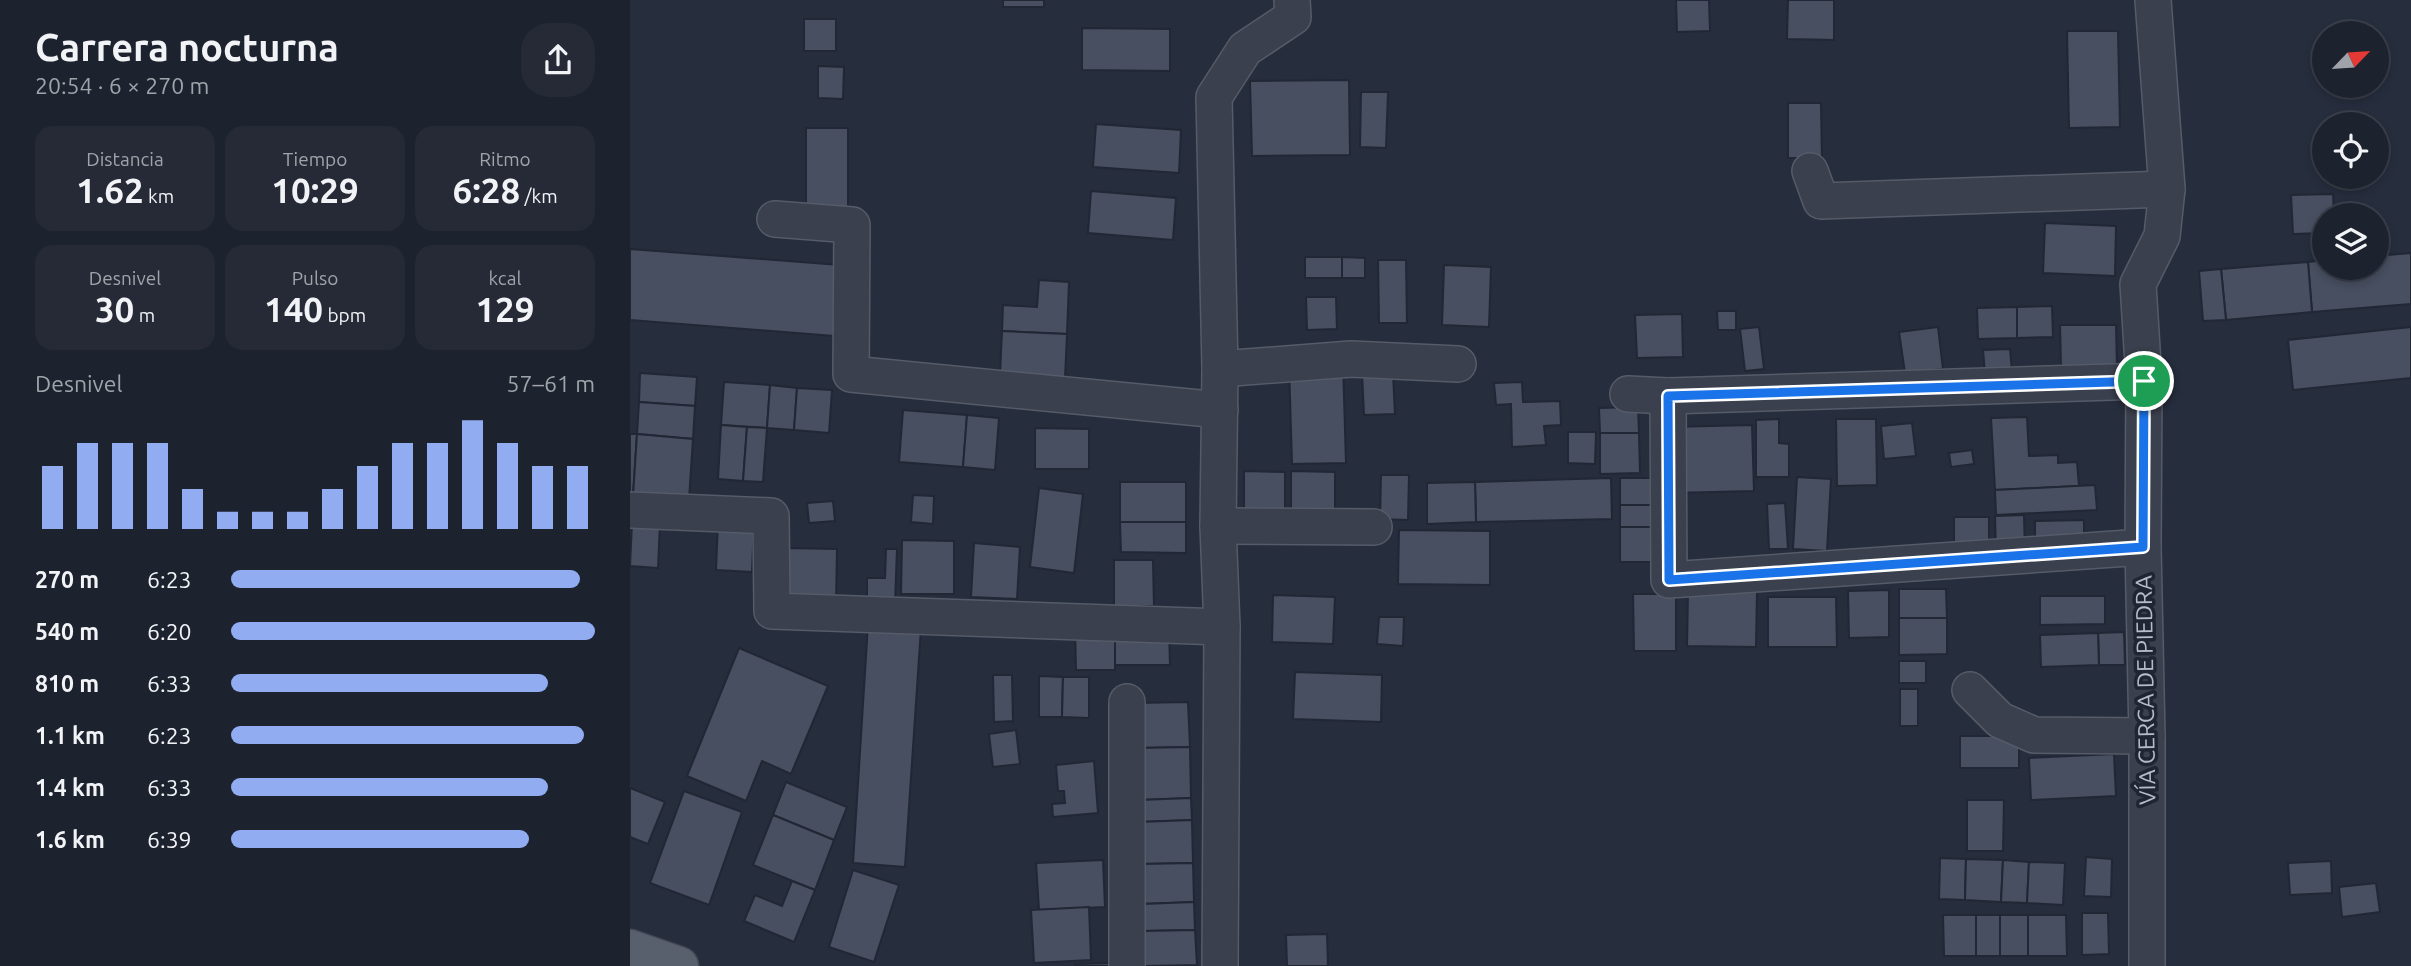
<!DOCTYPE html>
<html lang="es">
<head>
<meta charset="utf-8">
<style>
	:root { --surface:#1c222e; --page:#252a36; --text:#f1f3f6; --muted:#a0a4aa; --line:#3a3f4a; --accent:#92acf1 }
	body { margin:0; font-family:Ubuntu,sans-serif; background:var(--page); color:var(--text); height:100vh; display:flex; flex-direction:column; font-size:26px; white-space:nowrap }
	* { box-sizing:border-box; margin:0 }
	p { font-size:23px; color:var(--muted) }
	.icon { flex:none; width:38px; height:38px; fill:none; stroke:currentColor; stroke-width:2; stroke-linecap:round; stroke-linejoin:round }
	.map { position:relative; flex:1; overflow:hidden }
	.panel { display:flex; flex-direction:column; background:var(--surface); width:630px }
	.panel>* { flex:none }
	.needle { width:46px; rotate:65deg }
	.fabs { position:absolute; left:1682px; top:21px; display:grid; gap:14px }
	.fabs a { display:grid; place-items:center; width:77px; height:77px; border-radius:50%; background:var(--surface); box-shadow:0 4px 10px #0003,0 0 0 2px var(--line); font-size:35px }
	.pin { position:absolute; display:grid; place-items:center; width:60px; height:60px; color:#fff; margin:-30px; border:4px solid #fff; border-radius:50%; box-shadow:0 2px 7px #0007 }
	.round { display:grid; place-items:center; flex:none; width:74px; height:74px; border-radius:28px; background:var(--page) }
	.headline { display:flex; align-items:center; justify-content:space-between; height:119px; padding:0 35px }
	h1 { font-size:38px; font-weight:700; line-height:52px }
	.metrics { display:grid; grid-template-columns:repeat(3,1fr); gap:10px; height:119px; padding:7px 35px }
	.metrics div { display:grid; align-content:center; border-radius:18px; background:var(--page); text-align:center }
	.metrics b { font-size:35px; font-weight:700 }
	.metrics small { font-size:19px; font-weight:400 }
	.metrics p { font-size:19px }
	.chart { height:196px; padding:14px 35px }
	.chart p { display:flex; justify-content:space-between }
	.chart svg { width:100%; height:126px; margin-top:7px; stroke:var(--accent); stroke-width:6 }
	ul { padding:0 35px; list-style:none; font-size:23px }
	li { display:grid; grid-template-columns:112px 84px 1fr; align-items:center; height:52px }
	li i { height:18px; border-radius:9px; background:var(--accent) }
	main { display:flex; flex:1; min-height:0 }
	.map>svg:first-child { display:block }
	.building { fill:#474f60; stroke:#212734; stroke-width:2 }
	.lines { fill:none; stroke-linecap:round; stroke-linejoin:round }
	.minor-casing { stroke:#555b68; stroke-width:38 }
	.major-casing { stroke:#434956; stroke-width:41 }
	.minor { stroke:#3a404d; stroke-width:35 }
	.major { stroke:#585f6d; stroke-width:38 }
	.route-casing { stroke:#fff; stroke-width:14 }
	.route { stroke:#1a73e8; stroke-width:9 }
	.labels { text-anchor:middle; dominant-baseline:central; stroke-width:7; stroke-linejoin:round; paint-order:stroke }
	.street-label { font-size:23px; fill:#b6bbc8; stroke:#1f2532 }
</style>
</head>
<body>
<main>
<section class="panel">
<div class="headline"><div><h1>Carrera nocturna</h1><p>20:54 · 6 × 270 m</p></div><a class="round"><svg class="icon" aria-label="share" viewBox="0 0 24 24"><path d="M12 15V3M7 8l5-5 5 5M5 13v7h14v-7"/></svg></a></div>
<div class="metrics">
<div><p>Distancia</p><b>1.62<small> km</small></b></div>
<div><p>Tiempo</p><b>10:29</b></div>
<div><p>Ritmo</p><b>6:28<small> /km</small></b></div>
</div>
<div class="metrics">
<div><p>Desnivel</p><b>30<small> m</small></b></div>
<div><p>Pulso</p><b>140<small> bpm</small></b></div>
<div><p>kcal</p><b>129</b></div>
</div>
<div class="chart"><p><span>Desnivel</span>57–61 m</p>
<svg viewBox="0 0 160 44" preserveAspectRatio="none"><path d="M5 44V22M15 44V14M25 44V14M35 44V14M45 44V30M55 44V38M65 44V38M75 44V38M85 44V30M95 44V22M105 44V14M115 44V14M125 44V6M135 44V14M145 44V22M155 44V22"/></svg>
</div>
<ul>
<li><b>270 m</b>6:23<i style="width:96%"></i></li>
<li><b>540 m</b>6:20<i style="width:100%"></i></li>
<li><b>810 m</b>6:33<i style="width:87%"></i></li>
<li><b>1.1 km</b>6:23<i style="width:97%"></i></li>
<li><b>1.4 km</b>6:33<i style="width:87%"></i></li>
<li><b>1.6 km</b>6:39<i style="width:82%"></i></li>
</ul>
</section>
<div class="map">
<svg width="1781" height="966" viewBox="0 0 1781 966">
	<rect width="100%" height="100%" fill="#262d3d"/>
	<g class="building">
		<rect x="373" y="0" width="41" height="7"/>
		<path d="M1046,0H1079L1080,31L1047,32Z"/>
		<path d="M1158,0H1204V40L1157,39Z"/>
		<rect x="174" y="19" width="32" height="32"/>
		<path d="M452,28L540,29V71L452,70Z"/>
		<path d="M1437,31H1488L1490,127L1439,128Z"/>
		<path d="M188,66L214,67L213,99L188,98Z"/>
		<path d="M719,80L720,155L622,156L620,81Z"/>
		<path d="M731,92H758L756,148L730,147Z"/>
		<path d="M1158,103H1191L1192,158H1158Z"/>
		<path d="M466,124L551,130L549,173L463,167Z"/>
		<path d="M176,128H218V217L176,216Z"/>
		<path d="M461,191L546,198L543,240L458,233Z"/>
		<path d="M1703,194L1704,215H1694V233L1663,234L1661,195Z"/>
		<path d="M1415,223L1486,226L1485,276L1413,273Z"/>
		<path d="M0,249L210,265L204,336L0,320Z"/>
		<path d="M1781,253V304L1682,312L1678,262L1694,260V268H1746V256Z"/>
		<rect x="675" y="257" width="37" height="21"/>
		<path d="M712,257L735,258V278H712Z"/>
		<path d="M748,260H776L777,323H749Z"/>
		<path d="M1678,262L1682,312L1596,320L1591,269Z"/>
		<path d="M814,265L861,267L859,327L812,325Z"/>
		<path d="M1591,269L1596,320L1573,321L1569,271Z"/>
		<path d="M409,280L439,282L437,334L372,331L373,305L407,307Z"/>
		<path d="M676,297H706L707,329L677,330Z"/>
		<path d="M1422,306L1423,337L1387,338V307Z"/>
		<path d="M1387,307V338L1348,339L1347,308Z"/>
		<path d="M1087,311H1106V330H1088Z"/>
		<path d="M1052,314L1053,357L1007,358L1005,315Z"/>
		<path d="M1430,325H1486L1487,368H1431Z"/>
		<path d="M1129,327L1134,369L1115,371L1110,329Z"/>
		<path d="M1308,327L1313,369L1275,373L1269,332Z"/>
		<path d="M1781,327V378L1663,390L1658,340Z"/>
		<path d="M372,331L437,334L435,378L370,374Z"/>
		<path d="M1380,349L1382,371L1355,373L1353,350Z"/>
		<path d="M713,363L716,463L662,464L659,365Z"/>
		<path d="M10,373L67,377L65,406L9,402Z"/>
		<path d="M763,373L765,414L734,415L732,374Z"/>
		<path d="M94,382L140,385L137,428L91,425Z"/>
		<path d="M892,382L893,402L930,401L931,425L914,426L916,445L882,447L881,404L866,405L864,383Z"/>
		<path d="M140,385L167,388L164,430L137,428Z"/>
		<path d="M167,388L202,390L199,433L164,430Z"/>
		<path d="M9,402L65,406L63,439L7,434Z"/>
		<path d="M1008,407L1009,433H970L969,408Z"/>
		<path d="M273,410L337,415L333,467L269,462Z"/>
		<path d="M337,415L369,418L365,470L333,467Z"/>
		<path d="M1397,417L1399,456L1428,455V463L1447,462L1449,486L1365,490L1361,418Z"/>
		<path d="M1149,419V443L1159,444V477H1126V420Z"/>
		<path d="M1206,419H1246L1247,485L1207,486Z"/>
		<path d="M1282,423L1286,456L1254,459L1251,426Z"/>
		<path d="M91,425L117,427L113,481L88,479Z"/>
		<path d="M1122,425L1124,491L1041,493L1039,427Z"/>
		<path d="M117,427L137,428L133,482L113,481Z"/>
		<path d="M405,428L459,429V469H405Z"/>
		<path d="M938,432H966L965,464L938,463Z"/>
		<path d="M970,433H1009L1010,473L970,474Z"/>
		<path d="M0,434H7L3,496H0Z"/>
		<path d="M7,434L63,439L59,500L3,496Z"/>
		<path d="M1342,450L1344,464L1321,467L1319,453Z"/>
		<path d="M614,471L655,472V513L614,512Z"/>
		<path d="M661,471L705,472V513H661Z"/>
		<path d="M751,475H779L778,520L750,519Z"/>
		<path d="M1167,477L1201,479L1197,551L1163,549Z"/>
		<path d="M981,478L982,519L846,522L845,482Z"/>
		<rect x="990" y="478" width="36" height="27"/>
		<rect x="490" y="482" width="66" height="40"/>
		<path d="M845,482L846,522L797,524V483Z"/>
		<path d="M1465,485L1467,510L1366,515L1365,490Z"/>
		<path d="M409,488L453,494L444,573L400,567Z"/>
		<path d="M283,495L304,496L303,524L281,522Z"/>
		<path d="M203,501L205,521L179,523L177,503Z"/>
		<path d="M1155,503L1158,549H1139L1137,504Z"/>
		<rect x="990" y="505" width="36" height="22"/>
		<path d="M1394,515L1395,553H1366L1365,516Z"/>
		<path d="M1324,517H1359V552L1324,553Z"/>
		<path d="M1454,520V547L1405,548V521Z"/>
		<path d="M88,521L124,523L122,572L86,570Z"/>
		<path d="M2,522L30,523L28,568L0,566Z"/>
		<path d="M490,522H556V553L491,552Z"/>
		<rect x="990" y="527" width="36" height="35"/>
		<path d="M769,530L860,531V585L768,584Z"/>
		<path d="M272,540L324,541V594H271Z"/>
		<path d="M344,543L390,547L387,599L341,597Z"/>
		<path d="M156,548L207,549L206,605L155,604Z"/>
		<path d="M256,549H267L265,603L237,602V578H255Z"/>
		<path d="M484,560H523L524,606H484Z"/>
		<path d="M1269,589H1316L1317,618H1269Z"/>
		<path d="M1259,590V637L1219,638L1218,591Z"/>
		<path d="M1058,591L1127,592L1126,647L1057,646Z"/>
		<path d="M1003,594H1046V651H1004Z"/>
		<path d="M643,595L705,597L703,644L642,642Z"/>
		<path d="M1410,596H1475V624L1410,625Z"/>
		<path d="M1138,597H1206L1207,647H1138Z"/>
		<path d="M749,617H774L773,646L747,644Z"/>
		<path d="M1269,618H1317V654L1269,655Z"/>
		<path d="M238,624L291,628L275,867L223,863Z"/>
		<path d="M539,628L540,665H485V629Z"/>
		<path d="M485,629V670H446L445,630Z"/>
		<path d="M1494,632L1495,665H1469L1468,633Z"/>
		<path d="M1468,633L1469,665L1411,667L1410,635Z"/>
		<path d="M109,648L198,686L161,774L132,761L116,801L57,776Z"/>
		<rect x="1269" y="661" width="27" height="22"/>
		<path d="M665,672L752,675L751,722L663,719Z"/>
		<path d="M363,675H382L383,721L364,722Z"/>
		<path d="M409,676L433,677L432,717H409Z"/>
		<path d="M433,677H459V718L432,717Z"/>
		<rect x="1270" y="689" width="18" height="37"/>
		<path d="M558,702L560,747L507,748L505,703Z"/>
		<path d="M386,730L390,764L363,767L359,734Z"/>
		<rect x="1330" y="736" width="59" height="32"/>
		<path d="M560,747L561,798L509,800L507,748Z"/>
		<path d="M1484,754L1486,796L1401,800L1399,758Z"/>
		<path d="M464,761L468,813L423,817L422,804L435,803L434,791H428L426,765Z"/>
		<path d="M156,782L217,807L204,840L143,815Z"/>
		<path d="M0,788L35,802L18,844L0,837Z"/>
		<path d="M54,791L112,812L79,905L20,883Z"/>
		<path d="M561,798L562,820L509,822V800Z"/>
		<path d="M1337,800H1374L1373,851H1337Z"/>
		<path d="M143,815L204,840L185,890L123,865Z"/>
		<path d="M562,820L563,863L511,864L509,822Z"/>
		<path d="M1456,857L1482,859L1481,897L1454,896Z"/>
		<path d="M1310,858L1336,859L1335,900L1309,899Z"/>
		<path d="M1336,859L1373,860L1371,902L1335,900Z"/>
		<path d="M473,860L475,907L409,910L406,863Z"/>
		<path d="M1373,860L1399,862L1397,903L1371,902Z"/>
		<path d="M1701,861L1702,893L1660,895L1658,863Z"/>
		<path d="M1399,862L1435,863L1433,905L1397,903Z"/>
		<path d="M563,863L564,902L512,904L511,864Z"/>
		<path d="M223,870L269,885L244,962L199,947Z"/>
		<path d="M162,881L185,890L164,942L114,921L125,895L152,906Z"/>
		<path d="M1746,883L1750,912L1712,917L1709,887Z"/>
		<path d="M564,902L565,930L513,931L512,904Z"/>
		<path d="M459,907L461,960L404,963L401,910Z"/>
		<path d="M1452,913H1478L1479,954L1452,955Z"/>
		<path d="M1313,915H1346V956H1314Z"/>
		<rect x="1346" y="915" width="24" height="41"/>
		<rect x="1370" y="915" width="28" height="41"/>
		<path d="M1398,915H1436L1437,956H1398Z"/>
		<path d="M565,930L567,965L514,966L513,931Z"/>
		<path d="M697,934L698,966H657L656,935Z"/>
		<path d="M486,963V966H445V964Z"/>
	</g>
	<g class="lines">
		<g class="minor-casing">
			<g id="minor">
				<path d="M1180,171L1191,201L1537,189"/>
				<path d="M145,219L222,225L221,374L590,410"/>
				<path d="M590,369L721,359L828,364"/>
				<path d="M998,394L1038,396L1514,381"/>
				<path d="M1038,396L1039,580L1513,547"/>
				<path d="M0,510L141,516L142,611L592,627"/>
				<path d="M588,526L744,527"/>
				<path d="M1340,690L1370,720L1404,735L1517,736"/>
				<path d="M497,702V966"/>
				<path d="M590,966L592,627L588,526L590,369L584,97L615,49L663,17L662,0"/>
				<path d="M1517,966V736L1513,547L1514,381L1508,284L1532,236L1537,189L1523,0"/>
			</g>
		</g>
		<g class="major-casing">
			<path id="major" d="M0,949L49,966"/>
		</g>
		<use href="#minor" class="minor"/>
		<use href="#major" class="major"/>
	</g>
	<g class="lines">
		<g class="route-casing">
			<path id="route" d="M1514,381L1513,547L1039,580L1038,396Z"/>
		</g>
		<use href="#route" class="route"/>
	</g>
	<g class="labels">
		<g class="street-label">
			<text transform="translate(1515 690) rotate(-91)">VÍA CERCA DE PIEDRA</text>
		</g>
	</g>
</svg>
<div class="fabs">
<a><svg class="needle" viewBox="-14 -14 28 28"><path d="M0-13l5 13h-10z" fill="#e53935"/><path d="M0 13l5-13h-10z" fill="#a0a4aa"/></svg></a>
<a><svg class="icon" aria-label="locate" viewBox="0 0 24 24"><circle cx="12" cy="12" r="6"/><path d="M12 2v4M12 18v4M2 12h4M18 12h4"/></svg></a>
<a><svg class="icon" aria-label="layers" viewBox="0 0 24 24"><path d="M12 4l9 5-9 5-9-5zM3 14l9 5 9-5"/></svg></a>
</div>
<div class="pin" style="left:1514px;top:381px;background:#1e9e55"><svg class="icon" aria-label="arrive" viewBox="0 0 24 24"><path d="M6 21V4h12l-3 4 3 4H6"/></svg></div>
</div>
</main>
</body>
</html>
